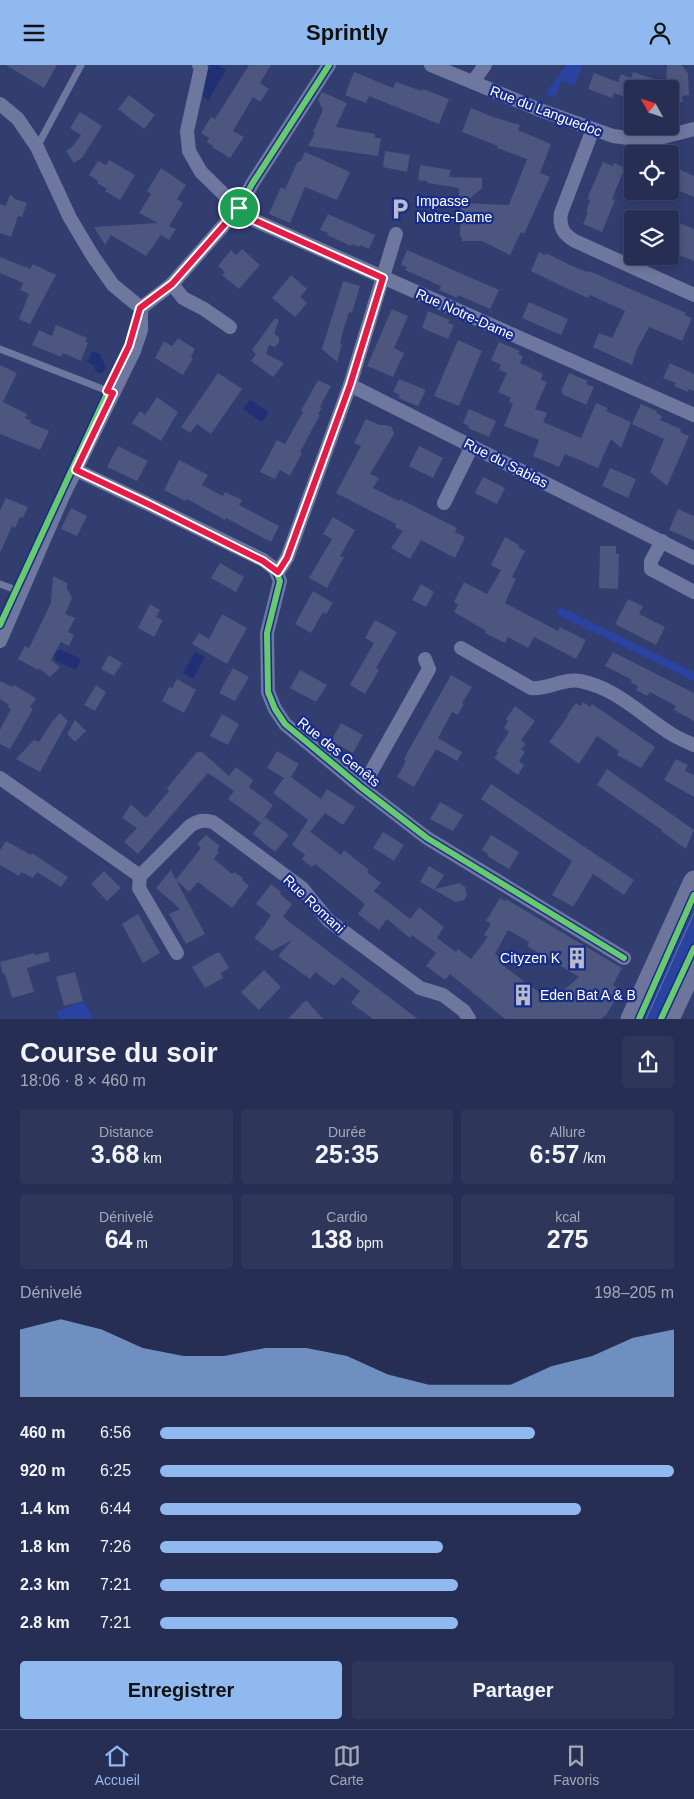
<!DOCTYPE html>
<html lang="fr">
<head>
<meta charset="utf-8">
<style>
	:root { --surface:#262e54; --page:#2e365a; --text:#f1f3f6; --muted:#a4a8b8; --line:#424a6b; --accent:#90b9f0 }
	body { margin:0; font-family:Arial,sans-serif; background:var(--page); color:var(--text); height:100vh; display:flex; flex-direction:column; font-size:19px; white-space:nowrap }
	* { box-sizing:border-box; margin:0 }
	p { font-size:16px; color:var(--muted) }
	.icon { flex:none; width:28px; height:28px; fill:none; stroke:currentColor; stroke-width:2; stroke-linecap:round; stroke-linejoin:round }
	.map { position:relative; height:954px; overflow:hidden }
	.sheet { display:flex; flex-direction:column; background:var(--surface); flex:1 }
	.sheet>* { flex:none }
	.needle { width:32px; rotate:310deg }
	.controls { position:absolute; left:624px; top:15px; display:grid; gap:10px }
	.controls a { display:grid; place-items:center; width:55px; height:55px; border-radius:5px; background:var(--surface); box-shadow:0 2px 8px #0003,0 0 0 1px var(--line); font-size:25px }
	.pin { position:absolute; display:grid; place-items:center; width:42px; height:42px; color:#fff; margin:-21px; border:2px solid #fff; border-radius:50%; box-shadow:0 1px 5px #0007 }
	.round { display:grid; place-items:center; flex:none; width:52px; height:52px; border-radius:5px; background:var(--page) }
	.overview { display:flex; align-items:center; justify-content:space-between; height:85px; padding:0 20px }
	h1 { font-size:28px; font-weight:600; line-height:38px }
	.metrics { display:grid; grid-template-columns:repeat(3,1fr); gap:8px; height:85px; padding:5px 20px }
	.metrics div { display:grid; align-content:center; border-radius:5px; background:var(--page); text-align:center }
	.metrics b { font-size:25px; font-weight:600 }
	.metrics small { font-size:14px; font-weight:400 }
	.metrics p { font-size:14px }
	.chart { height:140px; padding:10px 20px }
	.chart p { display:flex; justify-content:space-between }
	.chart svg { width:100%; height:90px; margin-top:5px; fill:var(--accent); opacity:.7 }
	.primary-button { display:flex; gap:10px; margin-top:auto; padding:10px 20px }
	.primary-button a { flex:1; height:58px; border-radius:5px; background:var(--accent); color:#111; font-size:20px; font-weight:600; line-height:58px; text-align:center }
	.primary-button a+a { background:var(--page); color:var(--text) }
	ul { padding:0 20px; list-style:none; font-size:16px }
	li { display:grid; grid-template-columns:80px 60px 1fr; align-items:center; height:38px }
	li i { height:12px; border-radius:6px; background:var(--accent) }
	header { display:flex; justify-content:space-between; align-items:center; height:65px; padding:0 20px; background:var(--accent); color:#111; font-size:22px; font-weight:600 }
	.menu { display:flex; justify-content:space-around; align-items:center; height:70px; border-top:1px solid var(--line); background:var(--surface); font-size:14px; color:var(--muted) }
	.menu a { display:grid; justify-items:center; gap:2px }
	.menu .active { color:var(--accent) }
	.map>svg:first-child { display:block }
	.green { fill:#2b43a0 }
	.water { fill:#213075 }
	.building { fill:#4c567f; fill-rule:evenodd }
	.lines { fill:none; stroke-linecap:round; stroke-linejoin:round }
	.lane { stroke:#6e779d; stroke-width:7 }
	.street { stroke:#6e779d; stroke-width:14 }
	.primary { stroke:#6e759b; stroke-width:21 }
	.tram { stroke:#6f789c; stroke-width:1 }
	.cycleway-casing { stroke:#182d8a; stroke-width:9 }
	.cycleway { stroke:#67ca6e; stroke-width:6 }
	.route-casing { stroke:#fff; stroke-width:10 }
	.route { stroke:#e11d48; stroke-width:6 }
	.labels { text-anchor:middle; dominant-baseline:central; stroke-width:4.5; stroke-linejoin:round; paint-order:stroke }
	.street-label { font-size:14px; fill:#fff; stroke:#182d8a }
	.poi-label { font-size:14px; fill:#fff; stroke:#182d8a; text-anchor:start }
</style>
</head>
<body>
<header><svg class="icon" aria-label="menu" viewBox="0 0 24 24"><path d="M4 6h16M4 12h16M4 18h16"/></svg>Sprintly<svg class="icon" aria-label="person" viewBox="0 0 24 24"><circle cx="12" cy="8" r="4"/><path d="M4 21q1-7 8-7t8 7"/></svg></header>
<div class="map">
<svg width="694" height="954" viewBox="0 0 694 954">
	<rect width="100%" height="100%" fill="#323d70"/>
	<g class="green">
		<path d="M566,0H583L574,21L562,16L555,33L545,29Z"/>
		<path d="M560,542L694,607V616L556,549Z"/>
		<path d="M694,842V876L658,954H643Z"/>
		<path d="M83,936L94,954H58V946Z"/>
	</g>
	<g class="water">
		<path d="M211,0H218L226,5L208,36L203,31L207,7Z"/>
		<path d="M94,286L100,289L106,303L102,308H97L93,300L87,297L91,288Z"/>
		<path d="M250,335L269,347L262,357L243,344Z"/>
		<path d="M60,584L81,594L76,605L55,595L56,592L54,589Z"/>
		<path d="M195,587L205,592L193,614L183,608Z"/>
	</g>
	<g class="building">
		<path d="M6,0H57L44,23Z"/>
		<path d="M249,0H271L260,18L269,24L260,37L253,32L233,66L244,72L230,93L212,82L213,81L207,77L209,73L201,68L211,52L215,54Z"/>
		<path d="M667,0H682L688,9L689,30L682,31L683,37L670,38V24H632V35L614,28L612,33L588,24L594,8L618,17L621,9L631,13L633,7L666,18Z"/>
		<path d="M354,7L393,23L396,17L422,26L423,24L449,34L439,59L369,31L366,38L345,30Z"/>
		<path d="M322,27L347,38L336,62L375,69V73H381L378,91L308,81L315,68L313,67L323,45L318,35Z"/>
		<path d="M129,30L155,50L144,64L118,44Z"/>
		<path d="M471,43L493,52L520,60L518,65L551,79L540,108L550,112L524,169L521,167L510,190L482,176H462V172H460L461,138L509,140L527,94L497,83L498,81L462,67Z"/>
		<path d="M80,47L102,61L82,93L74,98L66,86L72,82L81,70L70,63Z"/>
		<path d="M385,86L410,90L407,107L383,102Z"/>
		<path d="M305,87L350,107L337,135L305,122L290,158L269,149L281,122L285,124L298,96L300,97Z"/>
		<path d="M109,95L135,110L120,135L105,126L107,124L97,118L98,116L89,110L98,96L106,100Z"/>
		<path d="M603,97L612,101L614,98L625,103L612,134L615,135L602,167L583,159L588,147L586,146L590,135L587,134Z"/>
		<path d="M420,100L451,105L449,112L482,113V123L468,135L459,134V123L427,118V116L418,115Z"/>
		<path d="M670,100L694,111V132L670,122Z"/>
		<path d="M161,103L186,120L177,134L183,138L169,161L176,164L169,175L161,170L146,191L111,170L105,180L94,162L158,158L139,148L151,129L147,126Z"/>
		<path d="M10,129L15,134L27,138L22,152L18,151L11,172L0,168V139L6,141Z"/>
		<path d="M328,149L375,170L369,184L360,180L359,182L352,179L351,181L327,170L328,168L320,165Z"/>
		<path d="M670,154L694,164V196L676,189L677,186L670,183Z"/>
		<path d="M242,184L260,200L239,224L222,210L225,207L218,201L231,185L236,190Z"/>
		<path d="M407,185L499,225L490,244L458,230L457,233L439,225L441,221L405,205L407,202L401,200Z"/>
		<path d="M539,187L545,190L546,188L570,200L587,207L589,206L686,248L685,250L692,253L682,276L649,262L637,284L632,300L593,282L599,268L612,273L625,246L590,230L588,233L568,224L531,206Z"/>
		<path d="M0,192L30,204L33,199L56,210L30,259L19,254L29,229L20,225L23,218L0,208Z"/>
		<path d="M291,210L307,224L300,232L307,238L295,252L272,233Z"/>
		<path d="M343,216L360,221L352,248L349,247L344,263L340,278L342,279L337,297L322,284Z"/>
		<path d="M529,237L568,254L561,270L522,253Z"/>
		<path d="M392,244L408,251L394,283L404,288L393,312L367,301Z"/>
		<path d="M428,246L450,255L448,258L454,260L448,274L422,263Z"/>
		<path d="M275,253L279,255L274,269L279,272V277L275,282L269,280L266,289L284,298L273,312L251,296L256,289L252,285Z"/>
		<path d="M56,260L87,273L85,277H88L81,296L63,288L61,292L32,280L39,265L52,271Z"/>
		<path d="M178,273L195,284L191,292L193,293L183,310L155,293L164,276L172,281Z"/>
		<path d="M458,275L482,286L459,341L434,331Z"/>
		<path d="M499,277L520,286L518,289L523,291L520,298L543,309L541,315L547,317L535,344L547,348L543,357L581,373L596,338L608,343L606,346L631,357L621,383L611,374L598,403L565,389L559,402L533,391L539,375L504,361L513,339L509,337L511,333L498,327L507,308L499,305L501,300L491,295Z"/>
		<path d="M670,298L694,309V326L689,324L688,327L674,321L676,318L663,313Z"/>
		<path d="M0,300L17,308L3,337L27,349L25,353L31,356L30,358L49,366L40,385L0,369Z"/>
		<path d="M218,308L242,324L211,369L197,359L190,368L181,362Z"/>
		<path d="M569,308L588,316L586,319L594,322L586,340L562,329V324Z"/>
		<path d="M399,314L426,325L418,341L398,333L400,330L393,327Z"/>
		<path d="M318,315L331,321L320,342L322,343L318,349L320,350L300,387L302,388L290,411L280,405L275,414L260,407L277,375L285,379L303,347L301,346Z"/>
		<path d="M157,332L178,347L161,376L132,358L140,346L145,350Z"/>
		<path d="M641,339L657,346L656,348L662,351L660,355L681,364L680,367L689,371L667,421L650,407L664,374L632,359Z"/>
		<path d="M469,344L496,356L489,372L468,363L469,361L463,358Z"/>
		<path d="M366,354L380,360H386L392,362L394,369L370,409L379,413L373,423L399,436L400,434L457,463L455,467L465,472L455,493L421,475L410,494L391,483L403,466L395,462L396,459L336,428L361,381L354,378Z"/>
		<path d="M118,381L148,396L137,416L107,402Z"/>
		<path d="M419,381L443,393L433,413L409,401Z"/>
		<path d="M179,395L208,410L202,420L223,431L225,427L242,435L239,440L279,461L271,477L226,453L225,455L187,434L185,436L164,425Z"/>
		<path d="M610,403L636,414L628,433L602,421Z"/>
		<path d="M483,412L505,423L497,439L475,428Z"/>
		<path d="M6,433L28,442L23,453L20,452L15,463L12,461L0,488V445Z"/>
		<path d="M71,443L87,451L77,471L61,464Z"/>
		<path d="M678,444L694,451V476L669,465Z"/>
		<path d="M333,452L355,465L340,491L344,492L327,523L309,513L332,474L323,469Z"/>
		<path d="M505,472L519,480L518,482L525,486L512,512L516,514L505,538L558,566L560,562L586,575L576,594L534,572L528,583L508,572L505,578L485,568L486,566L454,547L458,540L454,537L464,517L487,529L501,505L491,500Z"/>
		<path d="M600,481H616V489H619L618,524L599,523Z"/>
		<path d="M220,498L244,512L236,527L211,513Z"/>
		<path d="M53,511L67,518V524L72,533L65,549L75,553L68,567L74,570L69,581L61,577L51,595L60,602L50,612L39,603L38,605L18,594L25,581L29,583L51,538Z"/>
		<path d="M421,519L434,527L426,542L412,535Z"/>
		<path d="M313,526L333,538L326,549L323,547L311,568L295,559Z"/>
		<path d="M628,534L643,541L639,549L665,562L656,580L615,559Z"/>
		<path d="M150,539L160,545L156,552L163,555L154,572L138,563Z"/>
		<path d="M222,549L247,563L227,599L192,579L199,568L209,574Z"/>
		<path d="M375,555L397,567L376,603L379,605L365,629L350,620L374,578L365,573Z"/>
		<path d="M613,587L694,628V656L674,645L676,641L650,627L647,631L636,625L638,621L630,617L632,615L605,601Z"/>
		<path d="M109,590L122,598L114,611L101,604Z"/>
		<path d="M233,603L249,612L235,636L219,628Z"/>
		<path d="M300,605L327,620L316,637L290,623Z"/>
		<path d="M451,610L472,622L462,638L464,639L458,650L452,647L438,673L462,687L457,696L436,684L414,722L397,712L406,696L404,695L407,688Z"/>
		<path d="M177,614L196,625L184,648L162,636L169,622L172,623Z"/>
		<path d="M0,616L13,622L14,620L36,633L30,642L33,644L10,684L0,679V665L11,644L7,642L9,640L0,634Z"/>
		<path d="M96,620L106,627L95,646L84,640Z"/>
		<path d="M583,637L590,642L592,639L655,682L641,703L617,690L619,686L597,671L579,699L549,677L568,651L567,650L576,638L581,641Z"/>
		<path d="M515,641L535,656L521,675L526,679L521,684L525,687L519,696L524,700L518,710L494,693L498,688L496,687L509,667L504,663L508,656L506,654Z"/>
		<path d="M60,648L68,656L40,707L16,694L34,675L39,677L52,657Z"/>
		<path d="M222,649L239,659L228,680L210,671Z"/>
		<path d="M75,655L86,666L75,677L67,669Z"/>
		<path d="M341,658L363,670L353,688L331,676Z"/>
		<path d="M277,686L299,699L291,712L321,734L327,724L355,742L343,760L325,748L310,767L305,763L341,790L344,785L369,805L367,807L381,818L374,826L410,854L419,842L444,862L437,873L456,887L458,884L471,894L488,872L484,870L491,859L486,856L500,833L505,836L506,834L622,903L613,920L621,925L606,950L601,954H505L450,909L445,915L426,901L436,888L412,870L410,873L387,854L379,865L358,849L365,839L315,799L312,802L302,794L305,790L292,780L308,755L273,728L284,713L267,703ZM508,865L529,877L527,881L579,912L551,936L501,899L503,895L495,889Z"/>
		<path d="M197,687H202L229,711L236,702L253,715L249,722L273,740L261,758L228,734L234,726L208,708L138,789L124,777L137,763L122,753L131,739L146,753L169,726L167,723Z"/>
		<path d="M676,694L688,700L685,706L694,710V732L664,715Z"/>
		<path d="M607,704L694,765L686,784L661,766L662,765L597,720Z"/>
		<path d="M491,719L634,815L624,830L593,809L573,842L552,830L572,796L481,734Z"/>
		<path d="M440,737L463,750L453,766L430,754Z"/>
		<path d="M265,752L289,770L275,787L253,769Z"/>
		<path d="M383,767L404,780L394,796L373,783Z"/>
		<path d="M206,770L220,781L217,785L219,787L214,794L232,809L234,807L243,813L242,815L249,821L232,843L198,817L189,827L176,815L205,869L186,879L169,849L180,844L156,823L171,805L176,815L201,783L197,779Z"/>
		<path d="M491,770L519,787L509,804L487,791L488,789L482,785Z"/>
		<path d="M6,776L31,790L32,788L68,812L61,822L37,807L33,813L21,807L19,811L0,800V785Z"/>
		<path d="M429,801L444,810L435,824L459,818L465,822L467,830L464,835L456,837L420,817Z"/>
		<path d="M104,806L121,823L107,836L91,819Z"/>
		<path d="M271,819L281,827L280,829L292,839L283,852L418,954H373L351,938L360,926L342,912L334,921L315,907L310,914L278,891L292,875L272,886L254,873L265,860V859L271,850L256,839Z"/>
		<path d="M138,849L160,888L143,898L122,859Z"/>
		<path d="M48,887L50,896L27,903L34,927L12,933L5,909H3L0,897L34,888L35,890Z"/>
		<path d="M216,888H220L229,903L221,908L223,913L205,923L192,902Z"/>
		<path d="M264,905L281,922L259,945L241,927Z"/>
		<path d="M75,907L83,936L64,941L56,912Z"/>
		<path d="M306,935L323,954H288Z"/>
	</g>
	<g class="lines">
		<g class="lane">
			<path d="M37,82L81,0"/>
			<path d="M0,284L113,328"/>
			<path d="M0,519L22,527"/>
		</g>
		<g class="street">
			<path d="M199,0L201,3L187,66L189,86L201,107L247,152L694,350"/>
			<path d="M431,0L540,45L613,71L629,73L663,72L694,64"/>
			<path d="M473,17L485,0"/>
			<path d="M0,39L18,54L37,82L70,153L94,193L113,220L141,243"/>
			<path d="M593,64L561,148C559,162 563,169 575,176L694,230"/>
			<path d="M172,219L183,233L204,244L230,262"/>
			<path d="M141,243L172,219L239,143L252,119L329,0"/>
			<path d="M350,320L694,493"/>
			<path d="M76,405L148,439L263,495L275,504L280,516L267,568L268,627L275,644L285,659L362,723L427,773L624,893"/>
			<path d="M444,438L472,381"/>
			<path d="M662,476L651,496V504L694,527"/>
			<path d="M278,507L287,493L350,320L396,169"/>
			<path d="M0,576L62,433L134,286L141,265V243"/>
			<path d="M461,583L531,623C547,625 563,613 580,616C617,623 642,651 673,670C680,674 687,677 694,680"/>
			<path d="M0,713L140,811L190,761C199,755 203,755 213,757L302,823L328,855L420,923L443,930L464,946L469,954"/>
			<path d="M362,723L429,604L425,594"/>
			<path d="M140,811L139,823L177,888"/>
		</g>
		<g class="primary">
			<path d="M631,954L694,816"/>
			<path d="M669,954L694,900"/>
		</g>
		<path class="tram" d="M646,954L694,848"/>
		<g class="cycleway-casing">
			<g id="cycleway">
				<path d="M76,405L148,439L263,495L275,504L280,516L267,568L268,627L275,644L285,659L362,723L427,773L624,893"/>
				<path d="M0,560L129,281L141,243L172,219L239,143L252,119L329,0"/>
				<path d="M639,954L694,830"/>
				<path d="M661,954L694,883"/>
			</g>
		</g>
		<use href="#cycleway" class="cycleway"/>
	</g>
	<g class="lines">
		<g class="route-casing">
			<path id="route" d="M239,143L247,152L383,213L350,320L287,493L278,507L263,496L148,439L76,405L113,328L107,326L129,281L140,243L172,219Z"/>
		</g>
		<use href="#route" class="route"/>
	</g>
	<defs>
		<g id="parking-bare" transform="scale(1.725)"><path d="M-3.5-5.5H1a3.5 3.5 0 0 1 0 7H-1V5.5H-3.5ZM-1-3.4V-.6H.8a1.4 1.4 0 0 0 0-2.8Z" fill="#b7bbcd" stroke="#182d8a" stroke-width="2.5" paint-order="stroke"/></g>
		<g id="building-bare" transform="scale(1.725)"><path d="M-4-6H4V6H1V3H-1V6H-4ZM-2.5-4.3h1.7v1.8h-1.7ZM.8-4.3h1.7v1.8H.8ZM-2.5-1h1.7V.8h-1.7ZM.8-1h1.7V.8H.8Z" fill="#b7bbcd" stroke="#182d8a" stroke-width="2.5" paint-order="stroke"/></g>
	</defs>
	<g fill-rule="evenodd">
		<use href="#parking-bare" x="400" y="144"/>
		<use href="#building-bare" x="577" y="893"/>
		<use href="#building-bare" x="523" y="930"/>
	</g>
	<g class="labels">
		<g class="street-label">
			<text transform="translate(546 46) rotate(21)">Rue du Languedoc</text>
			<text transform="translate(465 249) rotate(24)">Rue Notre-Dame</text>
			<text transform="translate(506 398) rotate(27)">Rue du Sablas</text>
			<text transform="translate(339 687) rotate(39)">Rue des Genêts</text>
			<text transform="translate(314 839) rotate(43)">Rue Romani</text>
		</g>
		<g class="poi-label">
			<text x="416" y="136">Impasse<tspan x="416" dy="16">Notre-Dame</tspan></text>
			<text x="560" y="893" text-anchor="end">Cityzen K</text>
			<text x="540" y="930">Eden Bat A &amp; B</text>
		</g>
	</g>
</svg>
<div class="controls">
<a><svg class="needle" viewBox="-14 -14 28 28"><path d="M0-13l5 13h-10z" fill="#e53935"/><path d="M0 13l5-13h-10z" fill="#a4a8b8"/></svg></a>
<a><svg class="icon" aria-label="locate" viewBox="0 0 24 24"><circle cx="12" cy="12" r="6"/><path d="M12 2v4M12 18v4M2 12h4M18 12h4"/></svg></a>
<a><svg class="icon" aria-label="layers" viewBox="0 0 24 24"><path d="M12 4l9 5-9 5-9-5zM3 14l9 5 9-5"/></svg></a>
</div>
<div class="pin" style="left:239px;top:143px;background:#1e9e55"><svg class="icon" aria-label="arrive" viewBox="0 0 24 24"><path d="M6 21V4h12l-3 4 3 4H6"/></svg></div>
</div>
<section class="sheet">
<div class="overview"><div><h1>Course du soir</h1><p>18:06 · 8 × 460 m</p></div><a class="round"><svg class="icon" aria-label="share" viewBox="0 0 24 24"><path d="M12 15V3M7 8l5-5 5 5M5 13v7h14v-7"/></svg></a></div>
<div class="metrics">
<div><p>Distance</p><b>3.68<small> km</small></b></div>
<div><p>Durée</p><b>25:35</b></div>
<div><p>Allure</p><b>6:57<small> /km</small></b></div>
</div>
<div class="metrics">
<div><p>Dénivelé</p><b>64<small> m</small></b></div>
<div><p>Cardio</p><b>138<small> bpm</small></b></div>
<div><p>kcal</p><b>275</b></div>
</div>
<div class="chart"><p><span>Dénivelé</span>198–205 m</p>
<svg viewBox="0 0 160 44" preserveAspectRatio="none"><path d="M0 44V11L10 6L20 11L30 20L40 24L50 24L60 20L70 20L80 24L90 33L100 38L110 38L120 38L130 29L140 24L150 15L160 11V44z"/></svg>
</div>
<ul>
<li><b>460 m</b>6:56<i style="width:73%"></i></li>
<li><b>920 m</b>6:25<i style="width:100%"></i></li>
<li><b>1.4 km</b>6:44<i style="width:82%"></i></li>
<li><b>1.8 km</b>7:26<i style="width:55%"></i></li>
<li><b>2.3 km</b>7:21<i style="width:58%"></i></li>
<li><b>2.8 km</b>7:21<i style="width:58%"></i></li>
</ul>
<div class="primary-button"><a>Enregistrer</a><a>Partager</a></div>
</section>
<nav class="menu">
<a class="active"><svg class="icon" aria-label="home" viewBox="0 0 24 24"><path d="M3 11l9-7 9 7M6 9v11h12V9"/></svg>Accueil</a>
<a><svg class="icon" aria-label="map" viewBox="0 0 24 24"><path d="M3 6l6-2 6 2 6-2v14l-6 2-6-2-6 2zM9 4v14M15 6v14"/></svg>Carte</a>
<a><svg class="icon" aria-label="saved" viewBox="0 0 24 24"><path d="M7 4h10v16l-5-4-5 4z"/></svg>Favoris</a>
</nav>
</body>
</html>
